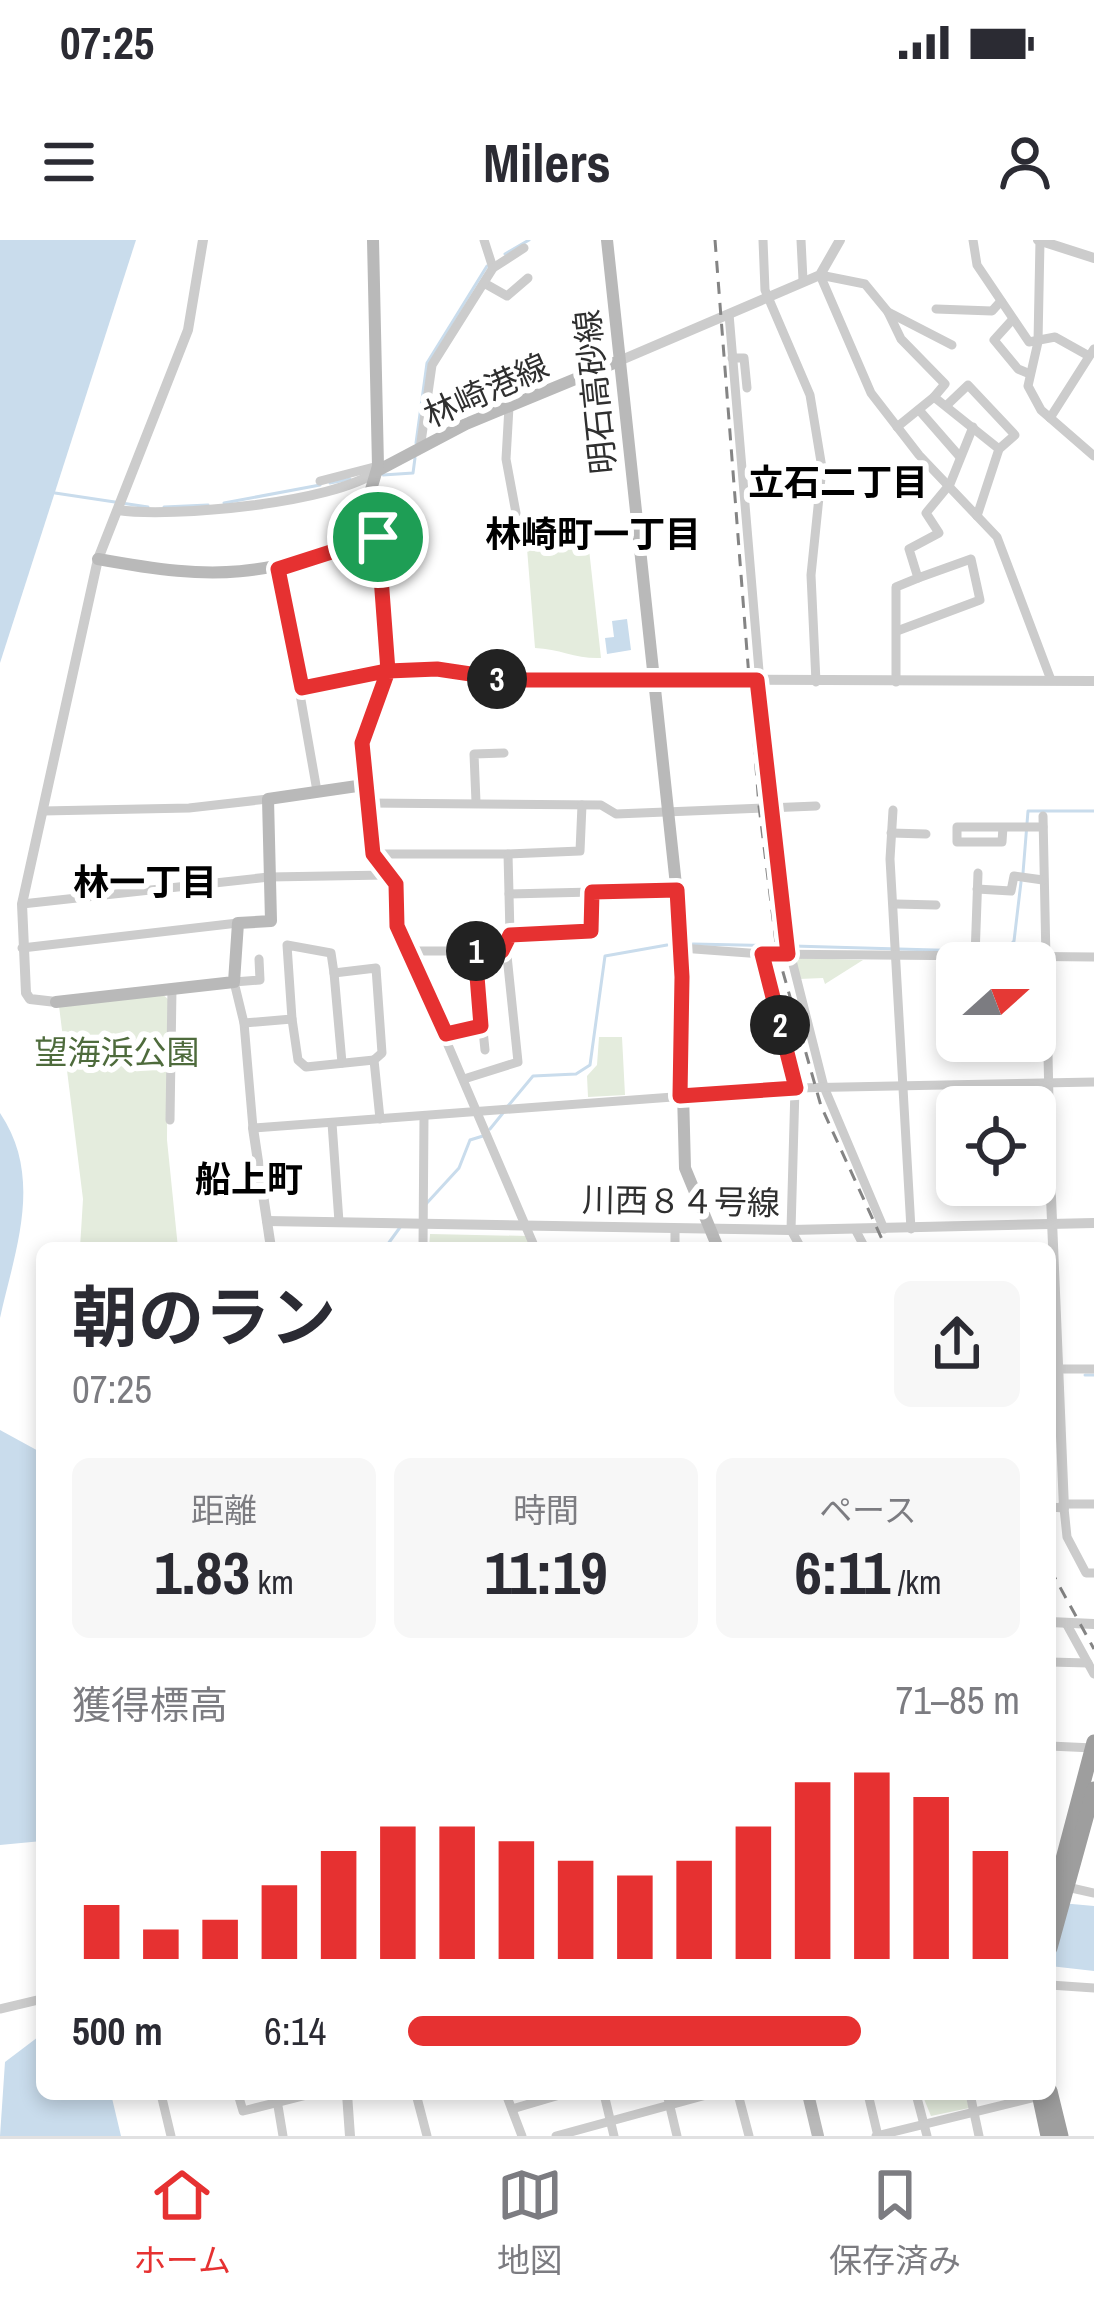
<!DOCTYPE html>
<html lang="ja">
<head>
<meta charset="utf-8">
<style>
	:root { --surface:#fff; --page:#f7f7f7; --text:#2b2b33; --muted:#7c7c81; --line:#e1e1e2; --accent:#e63131 }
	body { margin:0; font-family:"Archivo Narrow","Noto Sans JP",sans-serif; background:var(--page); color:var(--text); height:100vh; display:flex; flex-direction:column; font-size:45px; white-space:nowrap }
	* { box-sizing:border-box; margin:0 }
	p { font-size:39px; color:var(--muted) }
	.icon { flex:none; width:66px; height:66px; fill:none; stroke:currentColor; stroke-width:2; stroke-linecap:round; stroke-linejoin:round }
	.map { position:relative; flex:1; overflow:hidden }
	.details { position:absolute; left:36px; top:1002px; width:1020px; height:858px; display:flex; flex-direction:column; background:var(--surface); border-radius:18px; box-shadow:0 6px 18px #0003 }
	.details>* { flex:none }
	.needle { width:78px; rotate:69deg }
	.fabs { position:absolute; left:936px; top:702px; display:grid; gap:24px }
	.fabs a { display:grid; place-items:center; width:120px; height:120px; border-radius:18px; background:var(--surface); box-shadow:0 6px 18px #0003; font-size:60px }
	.pin { position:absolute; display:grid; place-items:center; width:102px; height:102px; color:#fff; margin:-51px; border:6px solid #fff; border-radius:50%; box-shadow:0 3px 12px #0007 }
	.km { position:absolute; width:60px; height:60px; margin:-30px; border-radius:50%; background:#222; color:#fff; font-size:33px; line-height:60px; text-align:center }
	.round { display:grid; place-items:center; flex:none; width:126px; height:126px; border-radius:18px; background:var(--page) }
	.head { display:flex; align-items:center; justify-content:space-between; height:204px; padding:0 36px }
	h1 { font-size:66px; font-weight:700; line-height:90px }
	.stats { display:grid; grid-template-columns:repeat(3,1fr); gap:18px; height:204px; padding:12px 36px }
	.stats div { display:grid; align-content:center; border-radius:18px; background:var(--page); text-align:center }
	.stats b { font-size:60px; font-weight:700 }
	.stats small { font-size:33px; font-weight:400 }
	.stats p { font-size:33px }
	.chart { height:336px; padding:24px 36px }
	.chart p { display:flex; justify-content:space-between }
	.chart svg { width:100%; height:216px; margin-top:12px; stroke:var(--accent); stroke-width:6 }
	ul { padding:0 36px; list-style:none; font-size:39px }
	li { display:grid; grid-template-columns:192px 144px 1fr; align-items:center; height:90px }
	li i { height:30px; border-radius:15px; background:var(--accent) }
	.status { display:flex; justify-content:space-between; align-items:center; height:84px; padding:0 60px; background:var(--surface); direction:ltr }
	.status svg { height:33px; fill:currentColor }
	header { display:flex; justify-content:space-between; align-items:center; height:156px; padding:0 36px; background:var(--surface); font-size:54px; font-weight:700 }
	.dock { display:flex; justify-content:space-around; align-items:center; height:168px; border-top:3px solid var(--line); background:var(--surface); font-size:33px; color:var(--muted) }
	.dock a { display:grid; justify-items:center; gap:6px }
	.dock .active { color:var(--accent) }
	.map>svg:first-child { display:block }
	.green { fill:#e4ecdd }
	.water { fill:#c9dcec }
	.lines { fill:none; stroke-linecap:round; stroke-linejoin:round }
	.stream { stroke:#c9dcec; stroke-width:3 }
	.minor { stroke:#ccc; stroke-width:9 }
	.tertiary { stroke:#ccc; stroke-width:10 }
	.secondary { stroke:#b9b9b9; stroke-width:12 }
	.trunk { stroke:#9e9e9e; stroke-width:15 }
	.rail { stroke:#848484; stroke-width:3; stroke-dasharray:12 9; stroke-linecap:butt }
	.route-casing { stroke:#fff; stroke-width:24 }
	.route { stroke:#e63131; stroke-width:15 }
	.labels { text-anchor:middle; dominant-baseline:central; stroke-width:12; stroke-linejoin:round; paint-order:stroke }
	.street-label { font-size:33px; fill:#2f2f2f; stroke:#fff }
	.park-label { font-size:33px; fill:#4e6b3c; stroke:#fff }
	.neighbourhood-label { font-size:36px; font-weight:bold; fill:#000; stroke:#fff }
</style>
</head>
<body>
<div class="status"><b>07:25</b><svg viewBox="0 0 49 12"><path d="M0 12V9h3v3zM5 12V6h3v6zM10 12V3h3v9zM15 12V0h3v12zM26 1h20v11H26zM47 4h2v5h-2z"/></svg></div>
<header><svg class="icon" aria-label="menu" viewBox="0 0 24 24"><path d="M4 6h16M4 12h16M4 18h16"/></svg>Milers<svg class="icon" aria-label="person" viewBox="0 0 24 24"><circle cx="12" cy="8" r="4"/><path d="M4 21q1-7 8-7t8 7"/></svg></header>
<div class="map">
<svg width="1094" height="1896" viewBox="0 0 1094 1896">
	<rect width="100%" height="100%" fill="#fff"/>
	<g class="green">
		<path d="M537,291H587L601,418C576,419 560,409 535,408L526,296H536Z"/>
		<path d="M800,718L863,720L825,744L823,738L799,739L796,720Z"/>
		<path d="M162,754L168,759L167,900L178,1008H80L83,959L59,766Z"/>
		<path d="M599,797H622L625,855L588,857L587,836L597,825Z"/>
		<path d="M430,994L527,996L532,1008H429Z"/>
		<path d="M922,1854H965L969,1868L931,1876Z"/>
	</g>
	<g class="water">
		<path d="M0,0H136L0,423Z"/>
		<path d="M627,379L631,410L607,414L605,398L614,397L612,381Z"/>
		<path d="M0,873C44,938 15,1010 0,1078Z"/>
		<path d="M0,1190L42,1213V1601L0,1605Z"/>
		<path d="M1050,1662L1094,1666V1731L1050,1726Z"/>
		<path d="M42,1794V1854H111L121,1896H0L5,1822Z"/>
	</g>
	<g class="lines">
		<g class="stream">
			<path d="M505,14L529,0"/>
			<path d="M416,203L427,123L487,26"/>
			<path d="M383,235L413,233L415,218"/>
			<path d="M330,243L350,239"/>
			<path d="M55,253L148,267"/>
			<path d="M224,263L320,245"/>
			<path d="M164,267L208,265"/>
			<path d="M1023,633L1028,571H1094"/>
			<path d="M693,704L784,706"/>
			<path d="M793,706L970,711"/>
			<path d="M979,711L1006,710L1014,701L1021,642"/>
			<path d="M508,866L533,836L576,834L590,825L605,716L667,705"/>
			<path d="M490,889L503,873"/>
			<path d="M426,964L459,928L470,900L483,896"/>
			<path d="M385,1008L401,986"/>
			<path d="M1085,1135H1094"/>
			<path d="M1051,1143L1053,1180"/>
		</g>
		<g class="minor">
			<path d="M484,0L493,28"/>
			<path d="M763,0L765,50L810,155L822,228L811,335L816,442"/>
			<path d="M801,0L803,40"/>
			<path d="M973,0L977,25L1029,102L1055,97L1089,116"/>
			<path d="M1040,1L1038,102L1028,146L1041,170L1094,216"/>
			<path d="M820,35L871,153L919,215L997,297L1051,440"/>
			<path d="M820,35L865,44L888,72L952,105"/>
			<path d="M484,43L507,56L528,38"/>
			<path d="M936,69L992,71L1001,61"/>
			<path d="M888,72L901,99L945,144L934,157"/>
			<path d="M729,74L779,669L824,847L884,989"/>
			<path d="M1013,79L994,100L1018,129L1030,134"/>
			<path d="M732,118H744L747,148"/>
			<path d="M947,165L968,145L1015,195L999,209"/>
			<path d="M509,167L506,219L516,273"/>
			<path d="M919,170L960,217"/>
			<path d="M1050,178L1094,109"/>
			<path d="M897,187L934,157L999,209L977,276"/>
			<path d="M420,209L432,125L493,28L524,8"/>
			<path d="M320,241L378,226"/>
			<path d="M278,329L317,551"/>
			<path d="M897,391L980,360L971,319L918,338"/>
			<path d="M896,442V347L918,338L909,309L939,293L926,273L950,244L973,187"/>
			<path d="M302,447L437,429L465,437L511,439"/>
			<path d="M364,545L373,614L396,644L397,686L535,1008"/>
			<path d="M476,562L474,514L504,513"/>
			<path d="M367,563L601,565L616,574L816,566"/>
			<path d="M893,570L890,619L911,989"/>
			<path d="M43,571L189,568L268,559"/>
			<path d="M1043,576L1051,957"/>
			<path d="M1003,587L1002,602H957V587H1043"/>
			<path d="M891,593L926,594"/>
			<path d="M373,614H508L509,654L677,650"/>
			<path d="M508,614L580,611L582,565"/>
			<path d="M977,649L1011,651L1014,636L1043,640"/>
			<path d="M22,664L269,637L387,635"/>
			<path d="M896,664L936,665"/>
			<path d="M510,695L591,691L593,652"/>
			<path d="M22,708L238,683"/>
			<path d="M681,708L762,714L795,848L791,990L801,1008"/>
			<path d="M410,711H502L510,695L509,654"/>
			<path d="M475,711L485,810"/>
			<path d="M762,714L1094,717"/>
			<path d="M975,717L978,633"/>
			<path d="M259,719L260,740L234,742L244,783L253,888L795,848L1094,842"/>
			<path d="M334,733L342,823"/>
			<path d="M292,779L298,820L306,827L374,820"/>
			<path d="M244,783L292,779L287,705L331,713L334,733L376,728L382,813L374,820L380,879"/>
			<path d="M445,794L481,786"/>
			<path d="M464,839L518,822L506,706"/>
			<path d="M170,880L172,749"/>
			<path d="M332,883L339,982"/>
			<path d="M855,989L865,1008"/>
			<path d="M423,1008L424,876"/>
			<path d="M675,1008V988"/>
			<path d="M1059,1129H1094"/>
			<path d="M1063,1264H1094"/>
			<path d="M1050,1267L1064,1268L1067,1297L1086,1333H1094"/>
			<path d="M1066,1383L1094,1434"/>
			<path d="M1050,1422L1088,1423"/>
			<path d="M1050,1506L1093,1508"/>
			<path d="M1067,1647L1094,1653"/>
			<path d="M1050,1745L1094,1748"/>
			<path d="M0,1769L42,1759"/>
			<path d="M161,1854L171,1896"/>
			<path d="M238,1854L243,1871L311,1854"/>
			<path d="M276,1854L283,1896"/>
			<path d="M416,1854L427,1896"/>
			<path d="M506,1854L522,1896"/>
			<path d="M604,1854L614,1896"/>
			<path d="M667,1854L677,1896"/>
			<path d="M738,1854L749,1896"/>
			<path d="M868,1854L878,1896"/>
			<path d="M916,1854L927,1896"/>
			<path d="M970,1854L979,1896"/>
			<path d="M512,1869L563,1854"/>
			<path d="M556,1896L710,1854"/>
			<path d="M876,1896L1040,1856"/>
		</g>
		<g class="tertiary">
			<path d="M1038,0L1094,18"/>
			<path d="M619,121L820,35L840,0"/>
			<path d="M118,270C172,278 334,263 377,231"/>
			<path d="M511,439L1094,441"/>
			<path d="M56,762L30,759L26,753L22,664L98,319L188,90L203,0"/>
			<path d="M253,888L271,1008"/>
			<path d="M1051,957L1064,1268"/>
			<path d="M267,981L791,990L1094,983"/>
			<path d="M1050,1382L1094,1384"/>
			<path d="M347,1854L350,1896"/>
		</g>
		<g class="secondary">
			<path d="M607,0L678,664L685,928L718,1008"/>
			<path d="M377,231L466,184L619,121"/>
			<path d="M98,319C222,342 259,336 378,297"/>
			<path d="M56,762L234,742L238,683L271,681L268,559L364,545L363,503L388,431L370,253L378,226L373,0"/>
			<path d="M808,1854L818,1896"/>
		</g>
		<g class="trunk">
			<path d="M1050,1668L1094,1502"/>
			<path d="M1050,1708L1094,1549"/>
			<path d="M1050,1851L1061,1896"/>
			<path d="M1039,1854L1048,1896"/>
		</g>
		<g class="rail">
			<path d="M715,0L759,566L777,711L821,866L886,1008"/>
			<path d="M1050,1329L1094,1409"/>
		</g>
	</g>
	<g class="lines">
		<g class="route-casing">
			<path id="route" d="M378,297L388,431L362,503L373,614L396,644L397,686L446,794L481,786L475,711H502L510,695L591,691L592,652L677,650L682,737L680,856L796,848L762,714H788L757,440H511L437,429L388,431L381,432L302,448L278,329L378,297"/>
		</g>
		<use href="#route" class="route"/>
	</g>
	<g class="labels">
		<g class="street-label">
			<text transform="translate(486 150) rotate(-24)">林崎港線</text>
			<text transform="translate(595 152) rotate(-96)">明石高砂線</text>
			<text transform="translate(681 961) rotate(1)">川西８４号線</text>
		</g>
		<g class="park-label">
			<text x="117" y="812">望海浜公園</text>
		</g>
		<g class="neighbourhood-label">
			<text x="838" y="242">立石二丁目</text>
			<text x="593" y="294">林崎町一丁目</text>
			<text x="145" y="642">林一丁目</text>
			<text x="249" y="939">船上町</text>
		</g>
	</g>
</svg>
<div class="fabs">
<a><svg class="needle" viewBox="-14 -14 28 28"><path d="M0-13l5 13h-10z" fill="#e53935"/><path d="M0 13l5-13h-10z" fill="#7c7c81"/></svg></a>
<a><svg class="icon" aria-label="locate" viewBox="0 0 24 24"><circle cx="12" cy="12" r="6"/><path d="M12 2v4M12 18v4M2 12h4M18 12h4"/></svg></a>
</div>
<div class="pin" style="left:378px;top:297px;background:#1e9e55"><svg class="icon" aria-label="arrive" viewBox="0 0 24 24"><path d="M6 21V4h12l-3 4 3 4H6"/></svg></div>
<b class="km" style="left:476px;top:711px">1</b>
<b class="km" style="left:780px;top:785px">2</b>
<b class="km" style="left:497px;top:439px">3</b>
<section class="details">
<div class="head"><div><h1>朝のラン</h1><p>07:25</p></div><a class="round"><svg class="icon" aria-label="share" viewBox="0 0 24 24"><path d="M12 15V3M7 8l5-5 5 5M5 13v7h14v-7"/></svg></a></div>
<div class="stats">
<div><p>距離</p><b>1.83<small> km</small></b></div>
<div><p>時間</p><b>11:19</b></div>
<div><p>ペース</p><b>6:11<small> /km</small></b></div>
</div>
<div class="chart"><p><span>獲得標高</span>71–85 m</p>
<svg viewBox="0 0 160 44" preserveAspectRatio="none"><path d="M5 44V33M15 44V38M25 44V36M35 44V29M45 44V22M55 44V17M65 44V17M75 44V20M85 44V24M95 44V27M105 44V24M115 44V17M125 44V8M135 44V6M145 44V11M155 44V22"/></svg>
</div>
<ul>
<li><b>500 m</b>6:14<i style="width:74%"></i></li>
</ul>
</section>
</div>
<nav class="dock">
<a class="active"><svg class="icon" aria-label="home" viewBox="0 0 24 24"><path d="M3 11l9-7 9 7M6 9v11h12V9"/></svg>ホーム</a>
<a><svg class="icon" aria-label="map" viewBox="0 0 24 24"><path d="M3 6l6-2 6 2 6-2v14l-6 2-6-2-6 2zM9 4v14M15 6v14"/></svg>地図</a>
<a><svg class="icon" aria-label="saved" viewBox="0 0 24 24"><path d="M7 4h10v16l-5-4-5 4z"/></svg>保存済み</a>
</nav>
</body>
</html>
